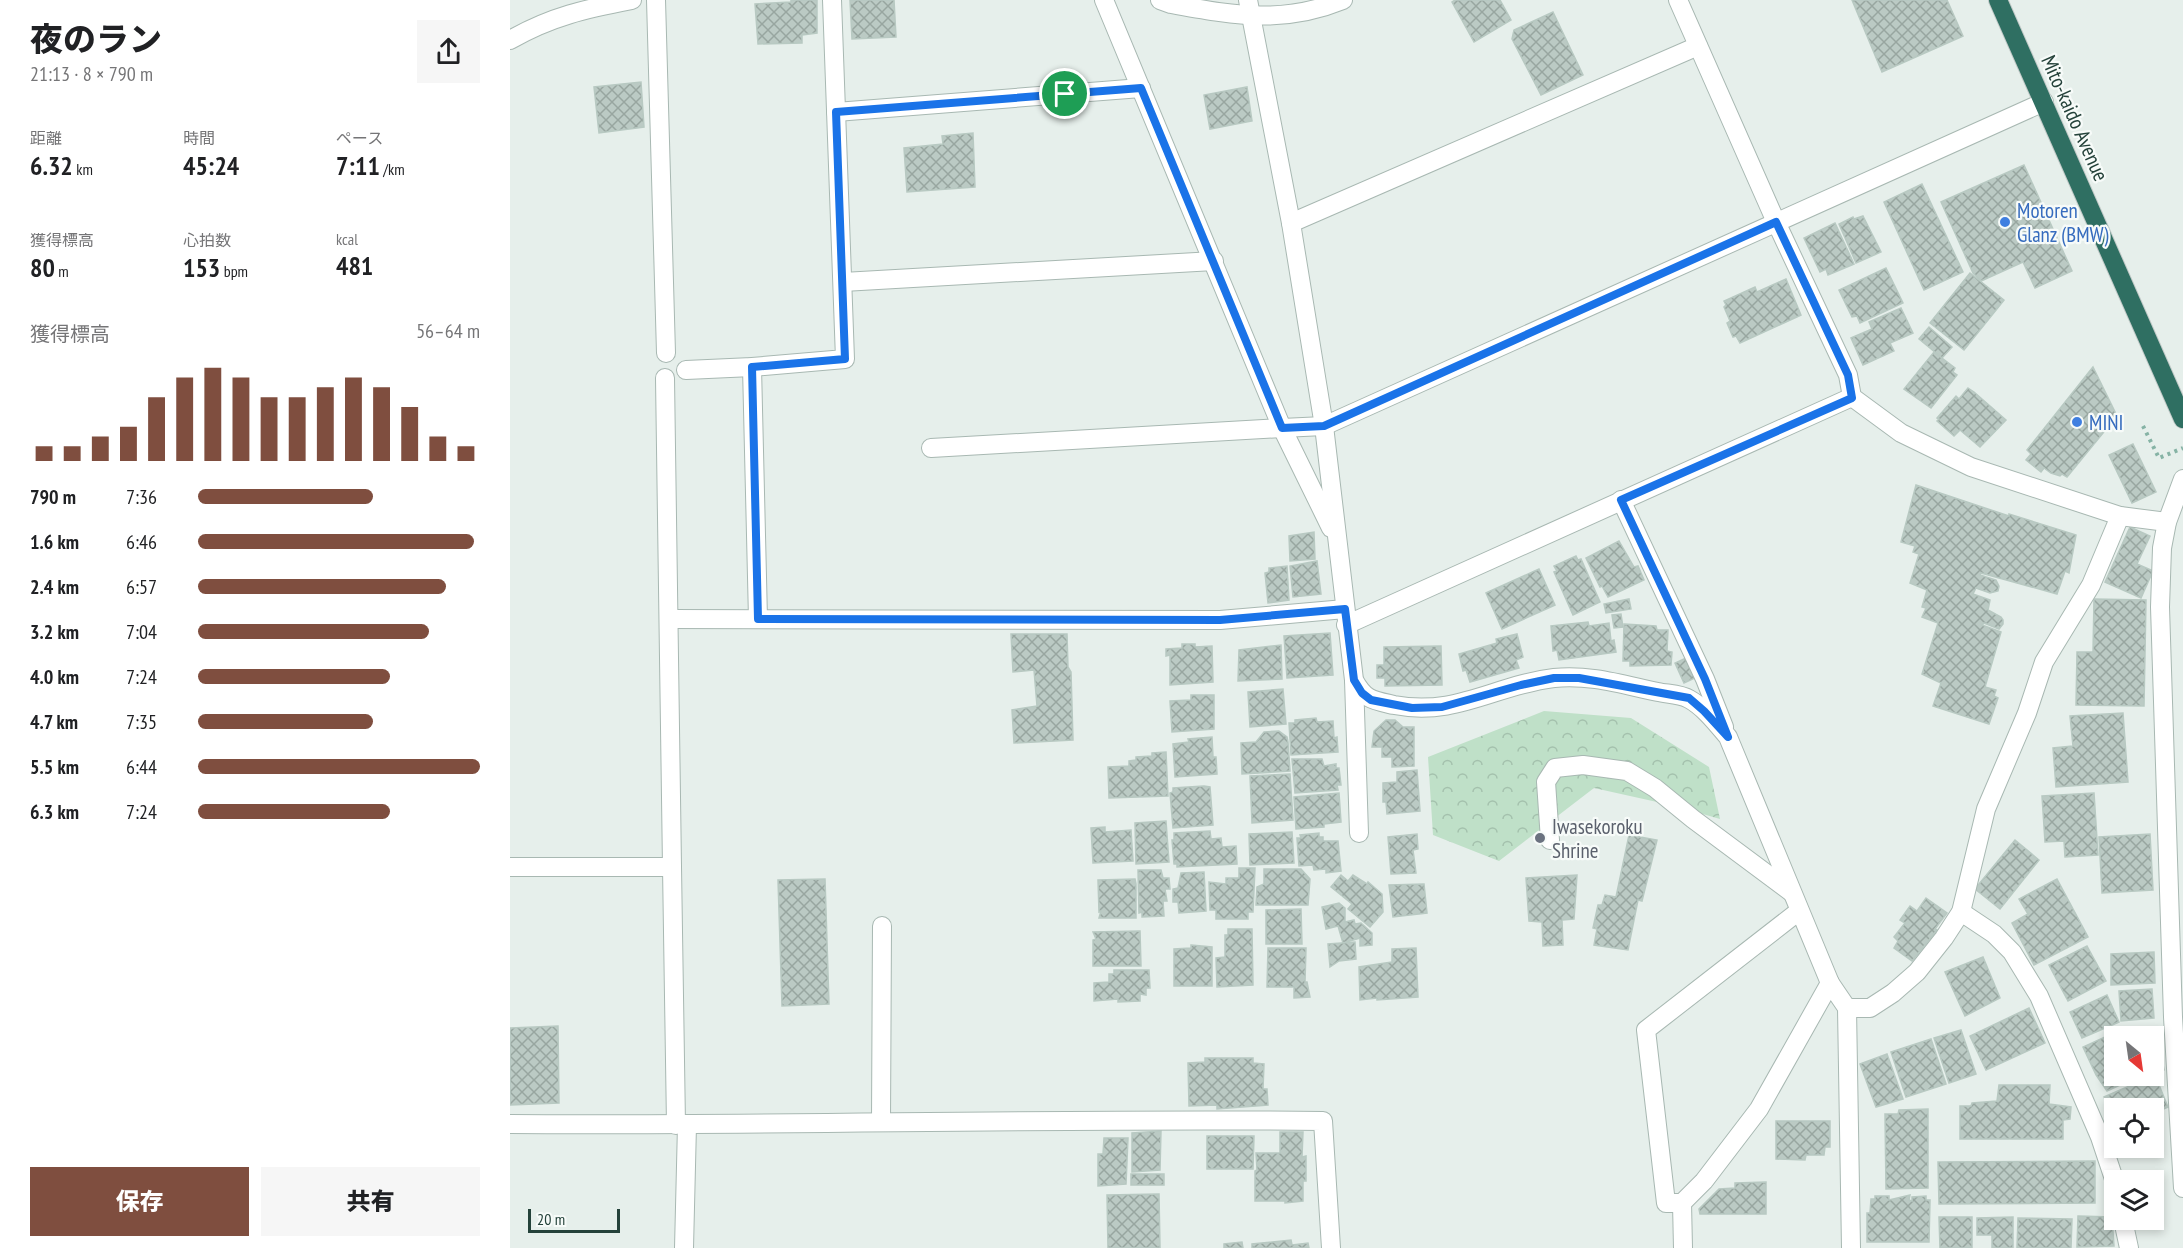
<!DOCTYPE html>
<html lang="ja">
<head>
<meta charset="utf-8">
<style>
	:root { --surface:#fff; --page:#f6f6f6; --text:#202124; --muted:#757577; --accent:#7f4e3f }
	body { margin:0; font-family:"PT Sans Narrow","Noto Sans JP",sans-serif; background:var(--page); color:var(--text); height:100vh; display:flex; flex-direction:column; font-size:22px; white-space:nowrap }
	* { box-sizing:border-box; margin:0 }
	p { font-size:20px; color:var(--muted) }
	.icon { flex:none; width:33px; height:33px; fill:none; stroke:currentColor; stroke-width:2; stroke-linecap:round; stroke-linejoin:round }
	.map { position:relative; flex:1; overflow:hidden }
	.drawer { display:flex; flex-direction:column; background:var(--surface); width:510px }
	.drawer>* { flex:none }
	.needle { width:39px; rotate:151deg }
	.buttons { position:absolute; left:1594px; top:1026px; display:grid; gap:12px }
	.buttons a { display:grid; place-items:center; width:60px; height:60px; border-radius:0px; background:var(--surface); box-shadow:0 3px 9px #0003; font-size:30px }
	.scale { position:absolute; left:18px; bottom:15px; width:92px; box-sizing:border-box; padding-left:6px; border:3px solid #24423a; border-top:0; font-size:16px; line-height:21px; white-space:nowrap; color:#24423a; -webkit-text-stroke:4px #f7fbf9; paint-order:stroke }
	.pin { position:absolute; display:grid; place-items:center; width:51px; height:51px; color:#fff; margin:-26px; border:3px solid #fff; border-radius:50%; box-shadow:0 2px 6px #0007 }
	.round { display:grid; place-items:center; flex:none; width:63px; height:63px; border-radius:0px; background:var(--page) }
	.summary { display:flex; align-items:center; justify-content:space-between; height:102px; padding:0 30px }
	h1 { font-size:33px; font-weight:800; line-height:45px }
	.metrics { display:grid; grid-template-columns:repeat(3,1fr); gap:9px; height:102px; padding:6px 30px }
	.metrics div { display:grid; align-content:center }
	.metrics b { font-size:26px; font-weight:800 }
	.metrics small { font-size:16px; font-weight:400 }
	.metrics p { font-size:16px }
	.chart { height:168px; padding:12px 30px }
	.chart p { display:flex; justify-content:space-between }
	.chart svg { width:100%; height:108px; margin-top:6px; stroke:var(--accent); stroke-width:6 }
	.button { display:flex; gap:12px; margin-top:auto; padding:12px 30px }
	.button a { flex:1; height:69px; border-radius:0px; background:var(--accent); color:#fff; font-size:24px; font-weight:800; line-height:69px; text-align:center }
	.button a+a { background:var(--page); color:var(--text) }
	ul { padding:0 30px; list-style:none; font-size:20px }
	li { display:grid; grid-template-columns:96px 72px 1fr; align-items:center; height:45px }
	li i { height:15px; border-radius:8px; background:var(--accent) }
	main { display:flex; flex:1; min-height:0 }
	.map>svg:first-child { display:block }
	.forest { fill:url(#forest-crowns) }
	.building { fill:url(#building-cross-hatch); stroke:#b8c9c2; stroke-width:1.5 }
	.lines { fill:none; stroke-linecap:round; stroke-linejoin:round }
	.lane-casing { stroke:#a8b8b2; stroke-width:20 }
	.street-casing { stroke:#a8b8b2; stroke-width:20 }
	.highway-casing { stroke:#c2cac8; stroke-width:20 }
	.path { stroke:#86b3a5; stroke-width:4; stroke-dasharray:3 4.5; stroke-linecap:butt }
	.lane { stroke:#fff; stroke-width:18 }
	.street { stroke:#fff; stroke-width:18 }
	.highway { stroke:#2f6f62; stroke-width:18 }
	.route-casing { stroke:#fff; stroke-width:12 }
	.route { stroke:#1a73e8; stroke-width:8 }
	.shop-dot { fill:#3f7fe0; stroke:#f7fbf9; stroke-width:2 }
	.worship-dot { fill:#6b7280; stroke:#f7fbf9; stroke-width:2 }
	.labels { text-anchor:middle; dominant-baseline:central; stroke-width:4.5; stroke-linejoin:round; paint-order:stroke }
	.street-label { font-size:21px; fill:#24423a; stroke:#f7fbf9 }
	.shop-label { font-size:21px; fill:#366cbe; stroke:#f7fbf9; text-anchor:start }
	.worship-label { font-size:21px; fill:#5b616d; stroke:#f7fbf9; text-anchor:start }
</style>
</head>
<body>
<main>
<section class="drawer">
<div class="summary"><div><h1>夜のラン</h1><p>21:13 · 8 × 790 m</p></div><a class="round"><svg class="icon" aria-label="share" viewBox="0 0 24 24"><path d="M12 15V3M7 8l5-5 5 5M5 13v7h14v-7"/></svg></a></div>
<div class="metrics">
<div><p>距離</p><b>6.32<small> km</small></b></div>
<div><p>時間</p><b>45:24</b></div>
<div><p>ペース</p><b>7:11<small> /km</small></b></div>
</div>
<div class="metrics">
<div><p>獲得標高</p><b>80<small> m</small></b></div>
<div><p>心拍数</p><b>153<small> bpm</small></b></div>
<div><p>kcal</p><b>481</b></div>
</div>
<div class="chart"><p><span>獲得標高</span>56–64 m</p>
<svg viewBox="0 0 160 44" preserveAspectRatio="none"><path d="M5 44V38M15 44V38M25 44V34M35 44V30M45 44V18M55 44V10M65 44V6M75 44V10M85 44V18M95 44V18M105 44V14M115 44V10M125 44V14M135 44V22M145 44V34M155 44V38"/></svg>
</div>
<ul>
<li><b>790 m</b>7:36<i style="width:62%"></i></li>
<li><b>1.6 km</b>6:46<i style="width:98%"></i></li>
<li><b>2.4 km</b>6:57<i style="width:88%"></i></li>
<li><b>3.2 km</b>7:04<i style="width:82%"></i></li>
<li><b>4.0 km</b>7:24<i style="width:68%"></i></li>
<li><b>4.7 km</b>7:35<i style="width:62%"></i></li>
<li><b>5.5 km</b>6:44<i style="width:100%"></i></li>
<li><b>6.3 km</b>7:24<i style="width:68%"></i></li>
</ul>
<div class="button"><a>保存</a><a>共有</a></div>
</section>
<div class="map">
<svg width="1673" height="1248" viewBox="0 0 1673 1248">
	<defs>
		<pattern id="forest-crowns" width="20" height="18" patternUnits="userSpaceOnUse" patternTransform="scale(1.5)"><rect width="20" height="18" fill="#bfe0c8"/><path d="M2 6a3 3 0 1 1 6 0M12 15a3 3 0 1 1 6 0" fill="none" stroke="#a4c1ad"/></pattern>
		<pattern id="building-cross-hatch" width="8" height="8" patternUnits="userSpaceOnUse" patternTransform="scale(1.5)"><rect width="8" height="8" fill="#bbcac4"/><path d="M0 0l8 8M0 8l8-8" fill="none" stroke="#98a6a0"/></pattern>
	</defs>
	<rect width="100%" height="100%" fill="#e6efeb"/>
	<path class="forest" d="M1034,711L1121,718L1199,767L1210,819L1165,806L1084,788L989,861L923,835L918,757Z"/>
	<g class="building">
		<path d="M281,0H307V33L292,35V43L248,44L245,4L281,2Z"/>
		<path d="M340,0H384L386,37L342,39Z"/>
		<path d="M945,0H990L1001,20L964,42L942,2Z"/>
		<path d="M1342,0H1437L1453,36L1372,72Z"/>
		<path d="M1043,12L1073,75L1031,95L1002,39L1004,30Z"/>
		<path d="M131,82L134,127L89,133L84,87Z"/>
		<path d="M737,87L742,121L700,129L694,95Z"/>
		<path d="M463,133L465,187L397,192L394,148L433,144L432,136Z"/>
		<path d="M1514,165L1562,271L1525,288L1513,262L1471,281L1463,273L1431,202Z"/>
		<path d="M1412,184L1453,272L1414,290L1374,202Z"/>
		<path d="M1353,216L1371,252L1346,263L1329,224L1343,217L1344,219Z"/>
		<path d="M1325,223L1344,264L1318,275L1316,269L1310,272L1294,238Z"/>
		<path d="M1376,268L1393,303L1350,323L1347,316L1342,317L1329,290Z"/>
		<path d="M1460,273L1494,300L1454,350L1420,323Z"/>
		<path d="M1276,279L1291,315L1230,343L1226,336L1223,337L1217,323L1220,321L1214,307L1216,305L1214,301L1245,287L1247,292Z"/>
		<path d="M1391,308L1403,333L1380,343L1384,351L1353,365L1341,338L1362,329L1359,322Z"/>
		<path d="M1419,327L1442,347L1432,358L1409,339Z"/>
		<path d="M1424,352L1445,368L1443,372L1447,375L1421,408L1394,389Z"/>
		<path d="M1583,367L1607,416L1557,477L1552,474L1550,476L1541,473L1534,468L1531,472L1516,460L1521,454L1517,450Z"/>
		<path d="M1458,388L1464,392L1496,420L1470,447L1450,430L1444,436L1427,421L1429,419L1427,418L1446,396L1449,399Z"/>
		<path d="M1623,444L1646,492L1622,503L1599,455Z"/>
		<path d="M1406,485L1499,516V514L1566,535L1559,573L1555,571L1547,594L1471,573L1470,575L1486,580L1489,586L1488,591L1480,593L1466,588L1463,594L1480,600L1478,610L1491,617L1493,620V624L1489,629L1474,623L1472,625L1491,632L1475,687L1486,690L1484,696L1488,698L1479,724L1423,706L1431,683L1412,674L1428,623L1412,617L1416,608L1412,607L1417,590L1400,583L1409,554L1403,552L1405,546L1391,542Z"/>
		<path d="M1620,527L1640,536L1627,564L1643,571L1631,598L1595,582Z"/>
		<path d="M804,532L805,559L780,561L779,536Z"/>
		<path d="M1109,541L1124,567L1128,566L1134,580L1098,597L1092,586L1090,587L1076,558Z"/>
		<path d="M1066,556L1068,560L1071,559L1090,602L1063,615L1044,572L1047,571L1044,566Z"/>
		<path d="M807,561L811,594L783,597L780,566Z"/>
		<path d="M777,566L779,600L758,603L755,573L759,572V568Z"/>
		<path d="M1029,569L1045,605L992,629L976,593Z"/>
		<path d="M1119,599L1121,609L1096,613L1094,604Z"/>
		<path d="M1584,599L1636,600L1634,706L1566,705L1567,652H1583Z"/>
		<path d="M1111,614L1113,627L1104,628L1102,615Z"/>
		<path d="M1078,622L1079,626L1099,623L1101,641L1104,640L1106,652L1049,660L1047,650L1043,651L1041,626Z"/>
		<path d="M1114,624L1146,626L1147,630H1158L1157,651L1162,652L1161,665L1120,666V661H1113Z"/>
		<path d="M820,633L823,675L777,678L774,636Z"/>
		<path d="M501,634H557L558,667L561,672L563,740L504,743L502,710L527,706L524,670L503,672Z"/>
		<path d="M1007,634L1013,657L1006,660L1009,668L960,682L956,670L953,671L949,654L987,643L986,639Z"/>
		<path d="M672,644H685V647L702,646L703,682L660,685V655L656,656V649L672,648Z"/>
		<path d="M771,645L772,679L728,681L729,650Z"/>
		<path d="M931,646L932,685L875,686V678H867V665H874V647Z"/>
		<path d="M1176,658L1185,678L1174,683L1165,663Z"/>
		<path d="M773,689L776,724L740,727L738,692Z"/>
		<path d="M681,695H704V729L662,732L660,701L681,700Z"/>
		<path d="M1613,713L1618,782L1546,787L1543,748L1563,746L1560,716Z"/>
		<path d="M806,718L807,722L823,721L824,738L827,737L828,752L781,755L779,723H785V720Z"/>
		<path d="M876,720H885L893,727H904V766L882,767V757H872V747H862L864,731Z"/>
		<path d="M769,731L777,737L778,742L780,771L732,774L731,743L746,742L754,732Z"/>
		<path d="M702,737L703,757H706L707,774L665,777L663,744L679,742L678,739Z"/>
		<path d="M656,752L658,796L599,798L598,767L619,766V761L626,760V757L642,756V753Z"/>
		<path d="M782,759H812L814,766L826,764V768H829L831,785H827L828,790L785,793Z"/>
		<path d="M907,770L910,811L877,814L876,802H873V783L887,782V772Z"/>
		<path d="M780,774L783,820L742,823L740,776Z"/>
		<path d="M694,786L700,787L703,825L663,828L660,793L663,792V788Z"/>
		<path d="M829,793L831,822L814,824V827L786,829L784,797Z"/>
		<path d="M1584,793L1588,855L1555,857L1554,841L1535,842L1532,796Z"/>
		<path d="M656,821L659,862L626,864L625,823Z"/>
		<path d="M595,827V832L621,830L623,861L583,863L581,828Z"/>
		<path d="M700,831L701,839L711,838L712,847L726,846L727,864L667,867V864H664L662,840H664V833Z"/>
		<path d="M782,832L784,863L740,865L739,834Z"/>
		<path d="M809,833V837H813V841H828L831,871L816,873V869L804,870L803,865L789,866L787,838H791L790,835Z"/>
		<path d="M907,834L908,849L903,850L906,873L881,874L878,837Z"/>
		<path d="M1640,834L1643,890L1592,893L1589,837Z"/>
		<path d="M1119,835L1147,840L1132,901L1128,900L1118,950L1084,945L1087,929L1083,928L1088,905H1092L1095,895L1106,897Z"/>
		<path d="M1505,840L1529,860L1490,909L1465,889Z"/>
		<path d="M729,868H745L743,912H738V919H706V910H700L699,882L716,884V878H729Z"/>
		<path d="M754,869H791L800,879L798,905H746L747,887L754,884Z"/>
		<path d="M628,870H651L653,878H659L660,889H655L657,901H653L654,916L632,917V912L629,913Z"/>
		<path d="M694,872L696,911L669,913L668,902H663V889L668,888L671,873Z"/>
		<path d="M831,875L838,881L843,875L857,884L858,882L872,894L873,912L860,927L838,909L842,904L821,887Z"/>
		<path d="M1067,875L1064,919L1052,920L1053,945L1033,946L1032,922L1019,921L1016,878Z"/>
		<path d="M315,879L319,1004L272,1006L268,880Z"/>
		<path d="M625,879L626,884V918H589L591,911L589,912L588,880Z"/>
		<path d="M1547,879L1578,937L1524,965L1502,923L1518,914L1509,899Z"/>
		<path d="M914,884L917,913L883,917L879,885Z"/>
		<path d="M1416,898L1437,913L1425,929L1427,930L1402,961L1384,948L1388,941L1384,937L1395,923L1390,920L1400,906L1407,911Z"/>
		<path d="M829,903L835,908V922L844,920L845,924L851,923L862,933V945L850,946V938L833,943L828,926L816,929L812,907Z"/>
		<path d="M791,909L792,944H756V910Z"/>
		<path d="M718,929H742L743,985L707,987L706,958L715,957V935H718Z"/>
		<path d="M630,931L631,966H583V940L586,939L583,932Z"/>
		<path d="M845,942L846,959L829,961L820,967L818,944Z"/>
		<path d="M681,945L702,947V986H664V949L681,948Z"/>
		<path d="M1577,946L1596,981L1558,1001L1539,965Z"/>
		<path d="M758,948H796L795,982H797L800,997L784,998V987H757Z"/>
		<path d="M906,948L908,997L867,1000V998L850,1000L849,967L882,962V949Z"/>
		<path d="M1644,952L1645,983L1601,985V954Z"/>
		<path d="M1473,957L1490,998L1455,1016L1435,972Z"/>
		<path d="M604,970H639L640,988H636V995L630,994V1001L608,1002V999L584,1001V983L599,982V974H604Z"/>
		<path d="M1642,989L1644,1018L1611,1021L1609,991Z"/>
		<path d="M1597,995L1609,1022L1572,1038L1560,1012Z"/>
		<path d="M1519,1008L1535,1043L1476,1070L1460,1036Z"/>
		<path d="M48,1026L49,1103L0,1105V1028Z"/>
		<path d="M1646,1027L1654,1070L1644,1072V1036H1623L1622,1031Z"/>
		<path d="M1451,1030L1466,1074L1439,1083L1424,1038Z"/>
		<path d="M1608,1031L1610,1036H1605V1076H1622L1623,1079L1597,1091L1586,1075L1573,1047Z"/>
		<path d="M1421,1039L1436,1084L1396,1097L1381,1052Z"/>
		<path d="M1377,1054L1393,1099L1366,1107L1350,1064Z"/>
		<path d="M695,1058H743V1063L754,1064L753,1089H757L758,1105L707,1109V1105L679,1106L678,1063L695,1062Z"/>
		<path d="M1645,1075L1658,1107L1644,1113V1108H1605V1124L1594,1097Z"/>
		<path d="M1489,1085H1540L1539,1104L1561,1107L1560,1119L1553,1120V1139H1450V1106H1461L1462,1103L1487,1101Z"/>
		<path d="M1418,1109V1188L1376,1189L1375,1114H1388L1389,1110Z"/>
		<path d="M1266,1121H1320V1147H1315L1314,1155H1296L1295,1160L1266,1159Z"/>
		<path d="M651,1131L650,1170L622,1172V1133Z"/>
		<path d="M770,1132H793L792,1157L796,1156V1181H793V1201L775,1203V1201H745V1171L747,1170L746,1153H770Z"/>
		<path d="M697,1136H744L743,1169H697Z"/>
		<path d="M594,1138H618L616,1184L588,1186V1154H593Z"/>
		<path d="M1585,1161V1203L1429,1204L1428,1162Z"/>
		<rect x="621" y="1174" width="33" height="11"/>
		<path d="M1256,1182V1214H1190L1189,1209L1209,1189L1225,1188V1183Z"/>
		<path d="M649,1194L650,1248H598L597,1195Z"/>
		<path d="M1400,1195L1399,1200L1402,1201V1197L1416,1196V1200H1420L1419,1242H1357V1213H1360L1361,1199H1365V1196H1379V1200Z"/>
		<path d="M1568,1216L1602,1217L1604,1246L1567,1247Z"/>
		<path d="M1429,1217H1462V1248H1430Z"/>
		<path d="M1503,1217V1248H1482V1235H1467V1218Z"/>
		<path d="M1508,1218L1562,1219L1561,1248H1507Z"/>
		<path d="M781,1240L782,1245L798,1243L799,1248H742V1244Z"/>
		<path d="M732,1242L733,1248H714V1244Z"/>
	</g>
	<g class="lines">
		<g class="lane-casing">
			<g id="lane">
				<path d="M421,448L772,428"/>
				<path d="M844,680L849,833"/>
				<path d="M371,1122L372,926"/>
				<path d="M1172,1203L1173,1248"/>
			</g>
		</g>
		<g class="street-casing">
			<g id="street">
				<path d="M146,0L156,353"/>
				<path d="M594,0L772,428L821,528"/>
				<path d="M650,0L661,4C723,15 772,25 833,0"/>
				<path d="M738,0L781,223L814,426L844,680C855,700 862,700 884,705C946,717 985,685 1044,678C1079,674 1114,685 1148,692C1157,694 1171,694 1179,699C1194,707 1207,724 1218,737L1320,983L1337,1008L1341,1248"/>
				<path d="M1168,0L1266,222L1338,375L1342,397L1391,433L1461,467L1610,516L1657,522"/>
				<path d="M0,40C42,16 76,9 122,0"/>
				<path d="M326,112L631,88"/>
				<path d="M781,223L1188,46"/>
				<path d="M333,282L704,261"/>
				<path d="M242,367L248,619"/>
				<path d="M176,370L242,367L335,359L322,0"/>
				<path d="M155,378L162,867"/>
				<path d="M772,428L814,426L1534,102"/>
				<path d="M1673,479L1657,522L1652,548L1650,607L1663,1017L1673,1188"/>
				<path d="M1111,500L1195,679L1214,727"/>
				<path d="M160,619L710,620L835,609"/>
				<path d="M836,625L1342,397"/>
				<path d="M1040,840L1036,782L1045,768L1073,765L1117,771L1145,788L1183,819L1281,892"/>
				<path d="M0,867H162L166,1125"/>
				<path d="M1289,911L1136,1030L1156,1203H1172L1194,1181L1249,1109L1320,983"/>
				<path d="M1451,912L1484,934L1502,952L1529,996L1590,1137L1605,1182"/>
				<path d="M1337,1008H1360L1383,993L1407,972L1434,938L1451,912L1476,809L1517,713L1534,662L1581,585L1610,516"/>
				<path d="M0,1124C271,1126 542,1118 813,1121L821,1248"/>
				<path d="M1613,1220L1619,1248"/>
				<path d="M174,1248L177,1125"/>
			</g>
		</g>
		<g class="highway-casing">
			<path id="highway" d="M1488,0L1673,419"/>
		</g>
		<path class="path" d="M1633,426L1649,458L1673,448"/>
		<use href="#lane" class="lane"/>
		<use href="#street" class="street"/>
		<use href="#highway" class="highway"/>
	</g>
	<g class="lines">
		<g class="route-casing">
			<path id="route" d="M631,88L772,428L814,426L1266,222L1338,375L1342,398L1111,500L1195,679L1218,737L1194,711L1179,698L1069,678H1044L1011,685L932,707L902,708L861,700L852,693L844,680L835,609L710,620L248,619L242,367L335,359L326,112Z"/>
		</g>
		<use href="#route" class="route"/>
	</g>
	<g class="shop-dot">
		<circle cx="1495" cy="222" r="6"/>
		<circle cx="1567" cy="422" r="6"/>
	</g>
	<circle class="worship-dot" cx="1030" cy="838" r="6"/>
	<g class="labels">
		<g class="street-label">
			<text transform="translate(1565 118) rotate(66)">Mito-kaido Avenue</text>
		</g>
		<g class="shop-label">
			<text x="1507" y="210">Motoren<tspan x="1507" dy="24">Glanz (BMW)</tspan></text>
			<text x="1579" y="422">MINI</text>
		</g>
		<g class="worship-label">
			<text x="1042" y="826">Iwasekoroku<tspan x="1042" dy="24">Shrine</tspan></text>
		</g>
	</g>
</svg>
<div class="buttons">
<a><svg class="needle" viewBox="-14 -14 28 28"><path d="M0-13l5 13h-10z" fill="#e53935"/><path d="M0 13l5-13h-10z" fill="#757577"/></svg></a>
<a><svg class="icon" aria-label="locate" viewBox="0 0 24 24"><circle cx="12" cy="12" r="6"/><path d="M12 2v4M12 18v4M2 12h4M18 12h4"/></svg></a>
<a><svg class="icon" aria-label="layers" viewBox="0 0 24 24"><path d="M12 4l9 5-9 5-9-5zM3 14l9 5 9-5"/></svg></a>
</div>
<div class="scale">20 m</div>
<div class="pin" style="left:555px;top:94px;background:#1e9e55"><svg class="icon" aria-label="arrive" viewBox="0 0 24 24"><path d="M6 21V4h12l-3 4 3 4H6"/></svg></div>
</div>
</main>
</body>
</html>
